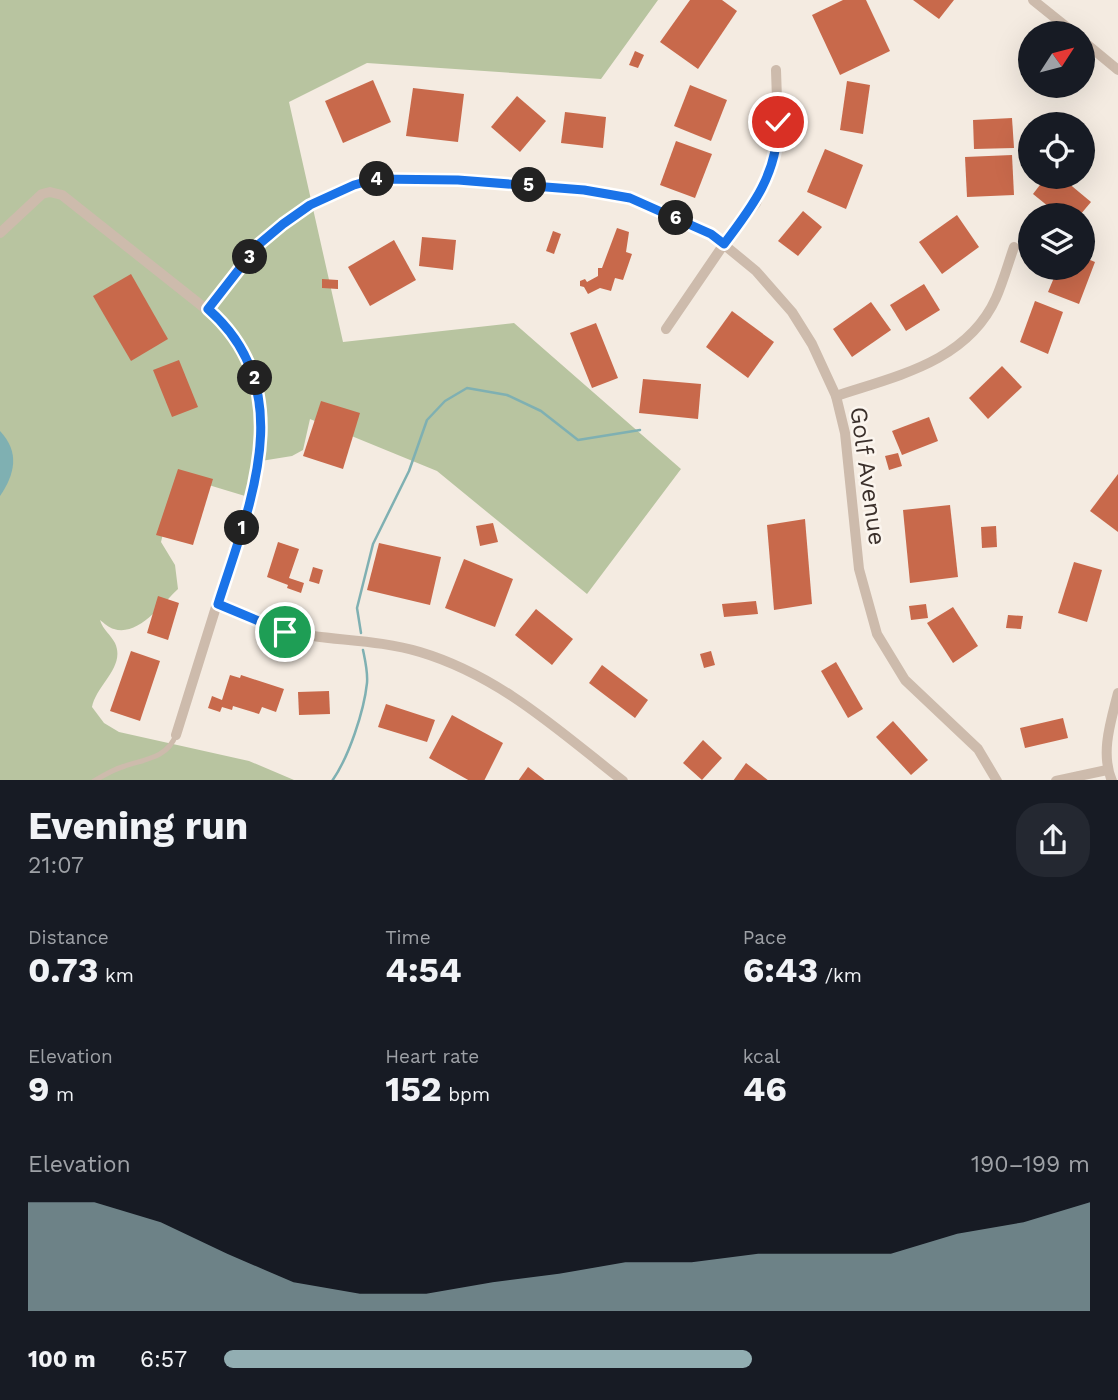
<!DOCTYPE html>
<html lang="en">
<head>
<meta charset="utf-8">
<style>
	:root { --surface:#171b24; --page:#242831; --text:#f1f3f6; --muted:#9ea1a6; --accent:#92aeb2 }
	body { margin:0; font-family:"Work Sans",sans-serif; background:var(--page); color:var(--text); height:100vh; display:flex; flex-direction:column; font-size:26px; white-space:nowrap }
	* { box-sizing:border-box; margin:0 }
	p { font-size:23px; color:var(--muted) }
	.icon { flex:none; width:38px; height:38px; fill:none; stroke:currentColor; stroke-width:2; stroke-linecap:round; stroke-linejoin:round }
	.map { position:relative; height:780px; overflow:hidden }
	.details { display:flex; flex-direction:column; background:var(--surface); flex:1 }
	.details>* { flex:none }
	.needle { width:46px; rotate:54deg }
	.fabs { position:absolute; left:1018px; top:21px; display:grid; gap:14px }
	.fabs a { display:grid; place-items:center; width:77px; height:77px; border-radius:50%; background:var(--surface); box-shadow:0 7px 28px #0002; font-size:35px }
	.pin { position:absolute; display:grid; place-items:center; width:60px; height:60px; color:#fff; margin:-30px; border:4px solid #fff; border-radius:50%; box-shadow:0 2px 7px #0007 }
	.km { position:absolute; width:35px; height:35px; margin:-18px; border-radius:50%; background:#222; color:#fff; font-size:19px; line-height:35px; text-align:center }
	.round { display:grid; place-items:center; flex:none; width:74px; height:74px; border-radius:28px; background:var(--page) }
	.overview { display:flex; align-items:center; justify-content:space-between; height:119px; padding:0 28px }
	h1 { font-size:38px; font-weight:700; line-height:52px }
	.figures { display:grid; grid-template-columns:repeat(3,1fr); gap:10px; height:119px; padding:7px 28px }
	.figures div { display:grid; align-content:center }
	.figures b { font-size:35px; font-weight:700 }
	.figures small { font-size:19px; font-weight:400 }
	.figures p { font-size:19px }
	.chart { height:196px; padding:14px 28px }
	.chart p { display:flex; justify-content:space-between }
	.chart svg { width:100%; height:126px; margin-top:7px; fill:var(--accent); opacity:.7 }
	ul { padding:0 28px; list-style:none; font-size:23px }
	li { display:grid; grid-template-columns:112px 84px 1fr; align-items:center; height:52px }
	li i { height:18px; border-radius:9px; background:var(--accent) }
	.map>svg:first-child { display:block }
	.green { fill:#b8c4a0 }
	.water { fill:#7fb0b2 }
	.lines { fill:none; stroke-linecap:round; stroke-linejoin:round }
	.stream { stroke:#7fb0b2; stroke-width:2.5 }
	.building { fill:#c8694b }
	.service { stroke:#cdbbac; stroke-width:5 }
	.minor { stroke:#cdbbac; stroke-width:10 }
	.route-casing { stroke:#fff; stroke-width:14 }
	.route { stroke:#1a73e8; stroke-width:9 }
	.labels { text-anchor:middle; dominant-baseline:central; stroke-width:5; stroke-linejoin:round; paint-order:stroke }
	.street-label { font-size:24px; fill:#3b302b; stroke:#fbf5ee }
</style>
</head>
<body>
<div class="map">
<svg width="1118" height="781" viewBox="0 0 1118 781">
	<rect width="100%" height="100%" fill="#f4ebe1"/>
	<path class="green" d="M0,0H658L601,79L367,63L289,102L343,342L514,323L681,469L587,594L437,471L310,419L303,450L292,456L261,461L254,488L245,496L202,483L167,517L161,542L175,565L178,589C163,603 138,637 114,629C109,628 104,623 100,620C103,630 111,635 115,643C126,667 96,685 92,707L104,723L119,732L249,761L294,780H0Z"/>
	<path class="water" d="M0,431C20,452 15,474 0,496Z"/>
	<g class="lines">
		<g class="stream">
			<path d="M361,633L357,608L373,544L409,471L427,420L445,401L467,388L507,395L541,411L578,440L640,430"/>
			<path d="M332,781C349,757 364,711 367,683C368,672 365,660 363,650"/>
		</g>
	</g>
	<g class="building">
		<path d="M690,0H722L737,11L698,69L660,42Z"/>
		<path d="M843,0H866L890,51L840,75L812,15Z"/>
		<path d="M913,0H954L939,19Z"/>
		<path d="M635,51L644,55L638,68L629,65Z"/>
		<path d="M373,80L391,122L343,143L325,101Z"/>
		<path d="M847,81L870,85L863,134L840,130Z"/>
		<path d="M690,85L727,100L711,141L674,126Z"/>
		<path d="M413,88L464,94L458,142L406,136Z"/>
		<path d="M517,96L546,121L520,152L491,127Z"/>
		<path d="M565,112L606,117L603,148L561,143Z"/>
		<path d="M1012,118L1014,148L974,149L973,120Z"/>
		<path d="M676,141L712,154L695,198L660,185Z"/>
		<path d="M825,149L863,165L846,209L807,192Z"/>
		<path d="M1012,155L1014,195L967,197L965,157Z"/>
		<path d="M1046,177H1061L1091,202L1080,215H1059L1033,194Z"/>
		<path d="M803,211L822,227L798,256L778,241Z"/>
		<path d="M957,215L979,247L942,274L919,242Z"/>
		<path d="M617,228L629,232L626,252L632,254L623,280L615,278L611,291L600,288L588,294L584,287L580,286V281L585,279L587,282L598,276V268H602Z"/>
		<path d="M553,231L561,234L554,254L546,251Z"/>
		<path d="M422,237L456,240L453,270L419,266Z"/>
		<path d="M394,240L416,280L370,306L348,267Z"/>
		<path d="M1083,257L1095,262L1079,304L1048,292L1058,268H1083Z"/>
		<path d="M131,274L168,339L131,361L93,296Z"/>
		<path d="M322,279L338,280V289L322,288Z"/>
		<path d="M924,284L940,310L906,331L890,305Z"/>
		<path d="M1035,301L1063,312L1048,354L1020,342Z"/>
		<path d="M871,302L891,330L852,357L833,329Z"/>
		<path d="M732,311L774,342L748,378L706,347Z"/>
		<path d="M596,323L618,378L592,388L570,333Z"/>
		<path d="M179,360L198,407L172,417L153,370Z"/>
		<path d="M1002,366L1022,387L988,419L969,398Z"/>
		<path d="M643,379L701,384L698,419L639,413Z"/>
		<path d="M321,401L360,413L343,469L303,456Z"/>
		<path d="M929,417L938,441L902,455L892,431Z"/>
		<path d="M898,453L902,466L889,470L885,456Z"/>
		<path d="M178,469L213,479L193,545L156,535Z"/>
		<path d="M1118,474V532L1090,511Z"/>
		<path d="M950,505L958,577L910,583L903,510Z"/>
		<path d="M805,519L812,604L774,610L767,525Z"/>
		<path d="M493,523L498,542L480,546L476,526Z"/>
		<path d="M996,526L997,547L982,548L981,527Z"/>
		<path d="M278,542L299,549L289,578L304,583L301,593L287,588L288,585L267,577Z"/>
		<path d="M379,543L441,557L430,605L367,590Z"/>
		<path d="M464,559L513,579L495,627L445,608Z"/>
		<path d="M1074,562L1102,570L1087,622L1058,613Z"/>
		<path d="M313,567L323,570L319,584L309,581Z"/>
		<path d="M158,596L179,603L168,640L147,633Z"/>
		<path d="M756,601L758,614L724,617L722,604Z"/>
		<path d="M926,604L928,618L911,620L909,606Z"/>
		<path d="M953,607L978,646L953,663L927,623Z"/>
		<path d="M536,609L573,639L552,665L515,635Z"/>
		<path d="M1008,615L1023,616L1021,629L1006,628Z"/>
		<path d="M131,651L160,661L140,721L110,711Z"/>
		<path d="M711,651L715,665L704,668L700,654Z"/>
		<path d="M836,662L863,709L848,718L821,671Z"/>
		<path d="M602,665L648,700L635,718L589,683Z"/>
		<path d="M230,675L240,678L241,675L284,689L276,712L262,707L259,714L233,706L232,710L222,707L220,712L208,708L212,696L222,700Z"/>
		<path d="M329,691L330,714L299,715L298,692Z"/>
		<path d="M386,704L435,720L427,742L378,727Z"/>
		<path d="M452,715L503,743L484,781H470L429,758Z"/>
		<path d="M1063,718L1068,738L1025,748L1020,728Z"/>
		<path d="M893,721L928,760L911,775L876,737Z"/>
		<path d="M703,740L722,758L702,780L683,763Z"/>
		<path d="M746,763L769,781H733Z"/>
		<path d="M528,767L546,781H518Z"/>
	</g>
	<g class="lines">
		<path class="service" d="M94,781C104,775 114,769 125,766C146,759 167,758 176,735"/>
		<g class="minor">
			<path d="M1033,0L1074,33"/>
			<path d="M1083,41L1118,70"/>
			<path d="M0,233L42,194L50,192L62,195L226,325L246,354L255,378L262,429L251,495L176,735"/>
			<path d="M208,309L258,245L283,224L310,205L354,185L376,179L458,180L584,190L630,198L711,234L756,271L792,312L812,344L836,396L845,433L859,569L877,634L905,680L978,749L997,781"/>
			<path d="M666,329L724,244L756,203L771,166L778,130L776,70"/>
			<path d="M836,396C896,376 967,362 996,298C1003,282 1008,264 1014,247"/>
			<path d="M218,604C240,613 264,628 288,632C331,641 377,639 420,652C500,676 558,730 623,781"/>
			<path d="M1056,781L1107,770"/>
			<path d="M1112,781C1100,753 1111,721 1118,693"/>
		</g>
	</g>
	<g class="lines">
		<g class="route-casing">
			<path id="route" d="M285,632L218,604C249,506 301,390 208,309L258,245L283,224L310,205L354,185L376,179L458,180L584,190L630,198L711,234L724,244C753,206 778,173 778,122"/>
		</g>
		<use href="#route" class="route"/>
	</g>
	<g class="labels">
		<g class="street-label">
			<text transform="translate(868 476) rotate(82)">Golf Avenue</text>
		</g>
	</g>
</svg>
<div class="fabs">
<a><svg class="needle" viewBox="-14 -14 28 28"><path d="M0-13l5 13h-10z" fill="#e53935"/><path d="M0 13l5-13h-10z" fill="#9ea1a6"/></svg></a>
<a><svg class="icon" aria-label="locate" viewBox="0 0 24 24"><circle cx="12" cy="12" r="6"/><path d="M12 2v4M12 18v4M2 12h4M18 12h4"/></svg></a>
<a><svg class="icon" aria-label="layers" viewBox="0 0 24 24"><path d="M12 4l9 5-9 5-9-5zM3 14l9 5 9-5"/></svg></a>
</div>
<div class="pin" style="left:285px;top:632px;background:#1e9e55"><svg class="icon" aria-label="arrive" viewBox="0 0 24 24"><path d="M6 21V4h12l-3 4 3 4H6"/></svg></div>
<div class="pin" style="left:778px;top:122px;background:#d93025"><svg class="icon" aria-label="check" viewBox="0 0 24 24"><path d="M5 12l5 5 9-10"/></svg></div>
<b class="km" style="left:242px;top:528px">1</b>
<b class="km" style="left:255px;top:378px">2</b>
<b class="km" style="left:250px;top:257px">3</b>
<b class="km" style="left:377px;top:179px">4</b>
<b class="km" style="left:529px;top:185px">5</b>
<b class="km" style="left:676px;top:218px">6</b>
</div>
<section class="details">
<div class="overview"><div><h1>Evening run</h1><p>21:07</p></div><a class="round"><svg class="icon" aria-label="share" viewBox="0 0 24 24"><path d="M12 15V3M7 8l5-5 5 5M5 13v7h14v-7"/></svg></a></div>
<div class="figures">
<div><p>Distance</p><b>0.73<small> km</small></b></div>
<div><p>Time</p><b>4:54</b></div>
<div><p>Pace</p><b>6:43<small> /km</small></b></div>
</div>
<div class="figures">
<div><p>Elevation</p><b>9<small> m</small></b></div>
<div><p>Heart rate</p><b>152<small> bpm</small></b></div>
<div><p>kcal</p><b>46</b></div>
</div>
<div class="chart"><p><span>Elevation</span>190–199 m</p>
<svg viewBox="0 0 160 44" preserveAspectRatio="none"><path d="M0 44V6L10 6L20 13L30 24L40 34L50 38L60 38L70 34L80 31L90 27L100 27L110 24L120 24L130 24L140 17L150 13L160 6V44z"/></svg>
</div>
<ul>
<li><b>100 m</b>6:57<i style="width:61%"></i></li>
</ul>
</section>
</body>
</html>
